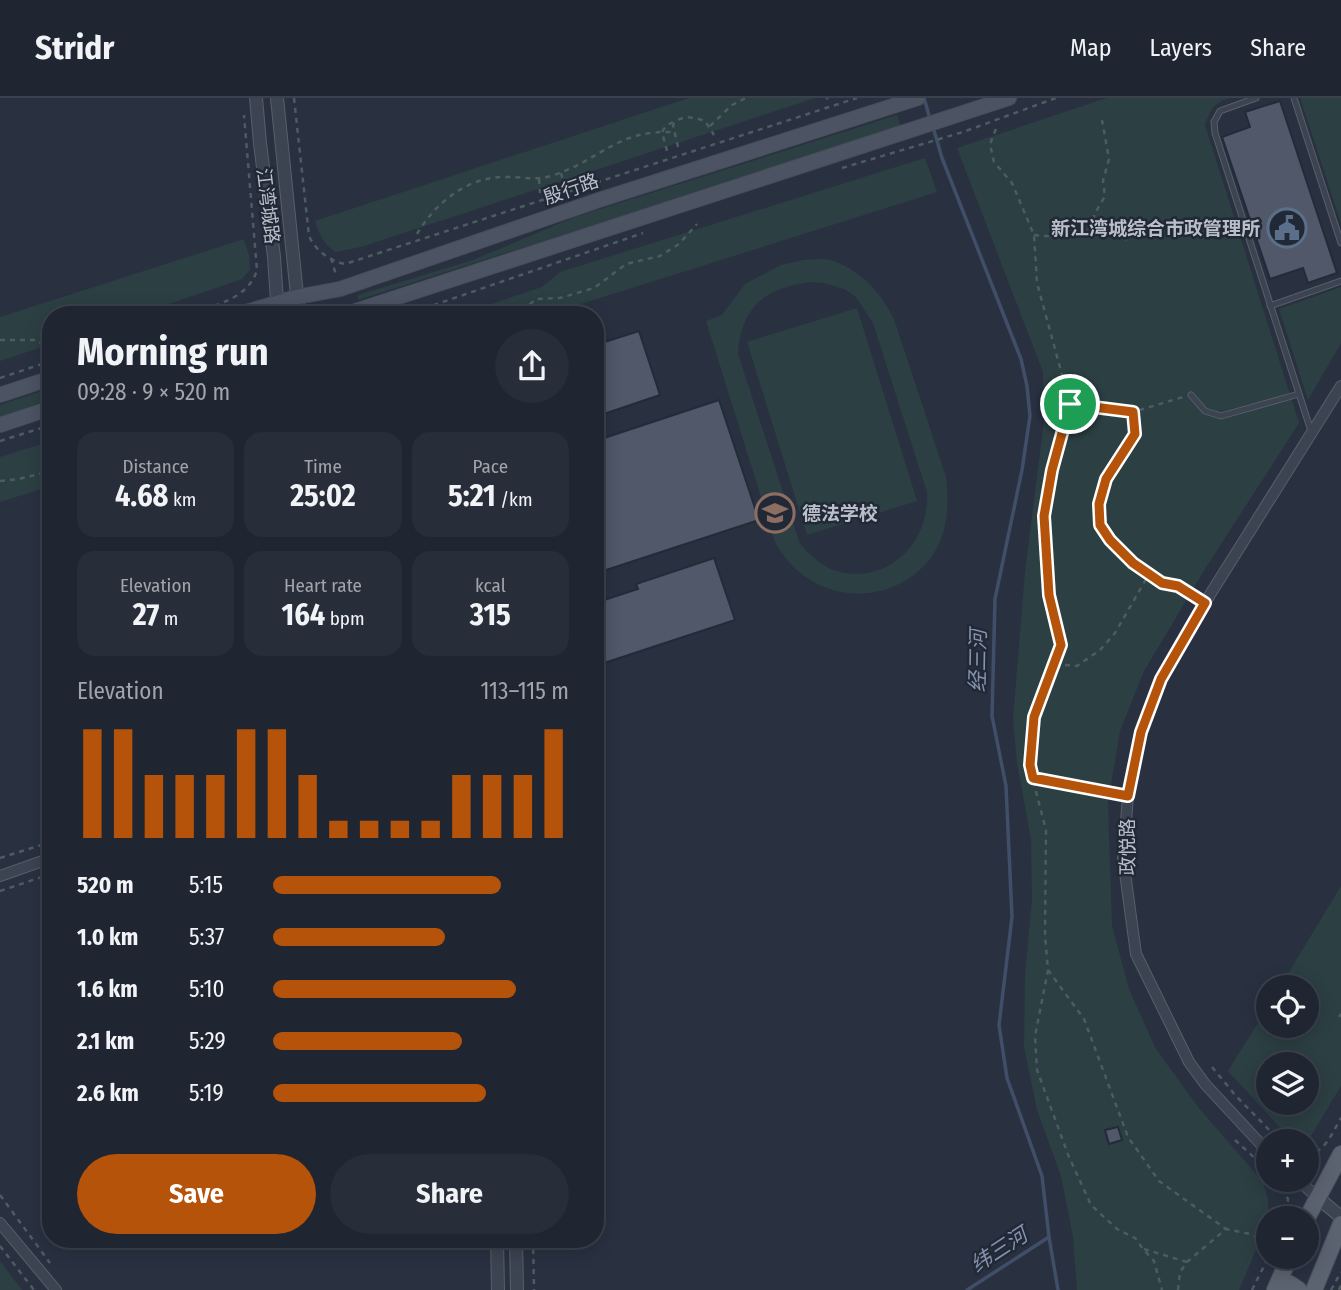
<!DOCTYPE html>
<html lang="en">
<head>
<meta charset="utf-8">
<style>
	:root { --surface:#1f2531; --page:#272d39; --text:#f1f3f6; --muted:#a1a5ab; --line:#3c424d; --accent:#b45309 }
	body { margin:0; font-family:"Fira Sans Condensed","Noto Sans SC",sans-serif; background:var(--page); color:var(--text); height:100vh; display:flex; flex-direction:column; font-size:26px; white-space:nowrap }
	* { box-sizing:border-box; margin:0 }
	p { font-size:23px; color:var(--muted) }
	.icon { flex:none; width:38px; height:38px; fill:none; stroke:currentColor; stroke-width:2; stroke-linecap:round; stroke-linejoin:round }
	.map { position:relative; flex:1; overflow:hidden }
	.details { position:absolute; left:42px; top:208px; width:562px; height:942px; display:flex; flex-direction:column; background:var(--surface); border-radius:28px; box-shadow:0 4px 18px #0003,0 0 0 2px var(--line) }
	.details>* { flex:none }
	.tools { position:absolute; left:1256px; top:877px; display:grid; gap:14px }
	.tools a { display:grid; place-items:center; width:63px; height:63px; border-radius:50%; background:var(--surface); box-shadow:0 4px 18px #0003,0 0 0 2px var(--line); font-size:35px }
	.pin { position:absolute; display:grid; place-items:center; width:60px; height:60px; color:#fff; margin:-30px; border:4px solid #fff; border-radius:50%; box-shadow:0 2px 7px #0007 }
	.round { display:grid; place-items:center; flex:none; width:74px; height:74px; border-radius:37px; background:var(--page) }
	.head { display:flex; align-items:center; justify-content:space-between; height:119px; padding:0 35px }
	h1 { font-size:38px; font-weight:700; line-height:52px }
	.metrics { display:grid; grid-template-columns:repeat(3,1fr); gap:10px; height:119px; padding:7px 35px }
	.metrics div { display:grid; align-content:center; border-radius:18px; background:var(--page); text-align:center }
	.metrics b { font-size:30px; font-weight:700 }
	.metrics small { font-size:19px; font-weight:400 }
	.metrics p { font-size:19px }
	.chart { height:196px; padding:14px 35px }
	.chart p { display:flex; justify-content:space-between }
	.chart svg { width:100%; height:126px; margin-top:7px; stroke:var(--accent); stroke-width:6 }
	.cta { display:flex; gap:14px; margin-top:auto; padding:14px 35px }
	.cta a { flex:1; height:80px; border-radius:42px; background:var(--accent); color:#fff; font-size:28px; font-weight:700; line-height:80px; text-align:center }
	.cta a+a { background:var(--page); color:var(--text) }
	ul { padding:0 35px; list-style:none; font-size:23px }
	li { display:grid; grid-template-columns:112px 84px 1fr; align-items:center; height:52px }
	li i { height:18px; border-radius:9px; background:var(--accent) }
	header { display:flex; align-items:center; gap:42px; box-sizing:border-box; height:98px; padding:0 35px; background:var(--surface); border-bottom:2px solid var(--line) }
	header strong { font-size:33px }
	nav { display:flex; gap:38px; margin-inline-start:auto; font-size:24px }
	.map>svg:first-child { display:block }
	.green { fill:#2c3f43; fill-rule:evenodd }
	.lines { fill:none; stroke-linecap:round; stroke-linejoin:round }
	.stream { stroke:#414e68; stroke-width:3.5 }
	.building { fill:#505869; stroke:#242b38; stroke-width:2 }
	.service-casing { stroke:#585f6b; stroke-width:7 }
	.minor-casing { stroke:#585f6b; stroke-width:12 }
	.tertiary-casing { stroke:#585f6b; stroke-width:14 }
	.secondary-casing { stroke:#474d5a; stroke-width:16 }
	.primary-casing { stroke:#474d5a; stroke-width:18 }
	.path { stroke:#4c5c60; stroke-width:2.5; stroke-dasharray:5 5; stroke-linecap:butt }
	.service { stroke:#3d4451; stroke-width:5 }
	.minor { stroke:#3d4451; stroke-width:10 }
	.tertiary { stroke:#3d4451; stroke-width:12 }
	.secondary { stroke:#4c5363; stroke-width:14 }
	.primary { stroke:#5c6370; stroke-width:16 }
	.route-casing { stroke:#fff; stroke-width:14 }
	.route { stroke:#b45309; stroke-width:9 }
	.labels { text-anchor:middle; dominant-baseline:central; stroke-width:5; stroke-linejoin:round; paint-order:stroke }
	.street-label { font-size:19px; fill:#babfcb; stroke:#222936 }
	.poi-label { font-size:19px; font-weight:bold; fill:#babfcb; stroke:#222936; text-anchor:end }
	.water-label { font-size:21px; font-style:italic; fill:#8593af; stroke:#222936 }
</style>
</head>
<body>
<header>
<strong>Stridr</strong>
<nav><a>Map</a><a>Layers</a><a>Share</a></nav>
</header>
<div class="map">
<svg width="1341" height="1192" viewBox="0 0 1341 1192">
	<rect width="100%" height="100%" fill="#293141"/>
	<g class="green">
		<path d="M689,0H815L361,149L336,154C324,147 319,136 315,123Z"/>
		<path d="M1107,0H1230C1214,4 1210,13 1205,27L1299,325L1205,471L1144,573L1120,633L1108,705L1112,828L1129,891L1156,951L1198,1009L1263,1084L1268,1101L1269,1121L1239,1192H1077L1073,1139L1061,1078L1037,1012L1024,949L1025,878L1032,801L1031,741L1017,665L1013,621L1025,474L1044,323L1043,274L957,50Z"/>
		<path d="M1300,0H1341V125Z"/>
		<path d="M897,17L901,29L358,202V197L473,162L575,119Z"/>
		<path d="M925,60L937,94L546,217H458L542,189L560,174Z"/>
		<path d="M244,141L249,157L250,172L242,181L137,217H51V246L0,263V219Z"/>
		<path d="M803,162C811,162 822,160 830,162C860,171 881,195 894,221L946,379C951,418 945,455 911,479C867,509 809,497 780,452C768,434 764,407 757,386C740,332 723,277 706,223L722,217L745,186L781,167ZM810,184L824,185L844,191L856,199L873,225L927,394C930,443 891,485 840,474C823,470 811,458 800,446L738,256C741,209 765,190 810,184Z"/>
		<path d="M1341,189V245L1308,302L1279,211Z"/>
		<path d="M857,210L917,403L807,437L747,244Z"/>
		<path d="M51,290V301L0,319V307Z"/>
		<path d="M51,343V388L0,404V359Z"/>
		<path d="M1341,788V988L1311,1038L1298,1042L1282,1032L1228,973L1269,907V928H1307V889H1280ZM1269,966H1307V1004H1269Z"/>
		<path d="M0,1163L22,1192H0Z"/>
	</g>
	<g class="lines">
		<g class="stream">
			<path d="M924,0L930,21"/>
			<path d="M933,29L942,60L1021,261L1027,288L1030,318L1022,372L995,501L992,618L1006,688L1012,819L999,927L1007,980L1042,1078L1049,1139L1058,1192"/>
			<path d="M967,1192L1049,1139"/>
		</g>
	</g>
	<g class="building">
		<path d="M1280,3L1337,175L1308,185L1303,170L1270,181L1222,39L1250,29L1245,14Z"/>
		<path d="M639,233L660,297L595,319V247Z"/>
		<path d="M719,302L759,422L600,474L595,458V343Z"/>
		<path d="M714,460L735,522L595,568V505L638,491L636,486Z"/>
		<path d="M1118,1029L1122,1042L1109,1046L1105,1032Z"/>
	</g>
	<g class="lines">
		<g class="service-casing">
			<g id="service">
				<path d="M1256,0L1220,13L1214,24L1215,35L1311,333"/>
				<path d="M1294,0L1341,145"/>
				<path d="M1270,208L1341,183"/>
				<path d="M1191,297L1205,313L1221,318L1299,296"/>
			</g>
		</g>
		<g class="minor-casing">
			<g id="minor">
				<path d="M0,778L51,760"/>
				<path d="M1269,1055L1205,986L1189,964L1136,856L1123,760L1129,686L1141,634L1161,581L1211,495L1341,288"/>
				<path d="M1298,1082L1317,1099"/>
				<path d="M0,1125L56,1192"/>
			</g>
		</g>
		<g class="tertiary-casing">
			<g id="tertiary">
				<path d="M256,0L260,45L274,159L278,217"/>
				<path d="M277,0L299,217"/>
				<path d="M1317,1099L1341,1119"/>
				<path d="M497,1141L498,1192"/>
				<path d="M516,1141L517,1192"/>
			</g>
		</g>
		<g class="secondary-casing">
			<g id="secondary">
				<path d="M236,217L297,199L340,191L599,102L918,0"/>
				<path d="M343,217L1009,0"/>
				<path d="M0,297L51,280"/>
				<path d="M0,327L51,310"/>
			</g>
		</g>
		<g class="primary-casing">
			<g id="primary">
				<path d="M1307,1120L1341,1056"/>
				<path d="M1275,1192L1290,1158"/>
				<path d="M1281,1192L1290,1186L1299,1192"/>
				<path d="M1314,1192L1341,1126"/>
			</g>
		</g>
		<g class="path">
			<path d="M294,0L309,138C315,152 330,163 345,166L857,0"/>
			<path d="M826,0L828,1"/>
			<path d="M710,28L732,7L746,0"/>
			<path d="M996,31L990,46L994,64L1012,85L1034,137L1037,185L1070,306L1052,371L1044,418L1049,497L1061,547L1034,619L1029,667L1046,732L1045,837L1048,872L1035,938L1037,972L1069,1059L1091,1107L1117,1131L1135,1140L1143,1151L1154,1163L1162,1192"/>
			<path d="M678,49L673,27C680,16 694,19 705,23L714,37"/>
			<path d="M667,53L662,34L666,28L673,24"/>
			<path d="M842,70L963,34L1056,0"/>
			<path d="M561,75L564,87"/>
			<path d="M539,81L540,95"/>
			<path d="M1094,132V117L1105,98L1103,83L1109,61L1102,22"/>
			<path d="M417,136C436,104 468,78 507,79C524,79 538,83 554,77C602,61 616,32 673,34"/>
			<path d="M1034,137L1059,139L1112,128L1124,137L1126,143"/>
			<path d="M331,160L336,177"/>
			<path d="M74,217L96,213L116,217"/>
			<path d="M186,217C212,208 248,202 257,172L244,17"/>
			<path d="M405,217L643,135"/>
			<path d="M513,217L522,213L536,201L560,200L594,190L626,166L660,158L679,146L697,126"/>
			<path d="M0,242H36L41,245L44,255"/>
			<path d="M41,245L51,231"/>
			<path d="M0,280L51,263"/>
			<path d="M1070,306L1133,314L1183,299"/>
			<path d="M0,343L51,327"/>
			<path d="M0,383L19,381L51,373"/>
			<path d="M1149,476C1164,486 1180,490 1195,499"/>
			<path d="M1055,566L1077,568L1100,552L1115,535L1149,476C1116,453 1081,420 1109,378C1125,354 1139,345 1133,314"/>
			<path d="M1033,680L1116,695"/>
			<path d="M0,760L51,744"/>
			<path d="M0,793L51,776"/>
			<path d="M1048,872L1084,921L1128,1039L1159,1083L1226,1131"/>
			<path d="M1339,919L1341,916"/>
			<path d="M1212,969L1236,998L1280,1043"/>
			<path d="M1235,1042L1269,1073"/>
			<path d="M1307,1058C1326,1053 1332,1035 1341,1020"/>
			<path d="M1276,1082L1288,1101L1286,1120"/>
			<path d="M0,1097L50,1165"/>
			<path d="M533,1141L534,1192"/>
			<path d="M0,1148L34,1192"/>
			<path d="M1144,1151L1187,1164"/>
			<path d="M1178,1192L1180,1174L1187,1164L1226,1131L1250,1136L1265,1144"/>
			<path d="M1252,1192L1269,1158"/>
			<path d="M1331,1192L1341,1174"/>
			<path d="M1339,1192L1341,1187"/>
		</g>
		<use href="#service" class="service"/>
		<use href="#minor" class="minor"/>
		<use href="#tertiary" class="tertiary"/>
		<use href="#secondary" class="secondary"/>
		<use href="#primary" class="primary"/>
	</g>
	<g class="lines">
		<g class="route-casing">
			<path id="route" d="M1070,306L1133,314L1135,336L1106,381L1099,406L1100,427L1110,442L1133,465L1162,485L1178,488L1205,505L1161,581L1141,634L1128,698L1033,680L1030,667L1034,619L1061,547L1049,497L1044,418L1052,372Z"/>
		</g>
		<use href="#route" class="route"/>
	</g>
	<defs>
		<g id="civic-ring" transform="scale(2.0125)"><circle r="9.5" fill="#222936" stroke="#5c6f8a" stroke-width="1.5"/><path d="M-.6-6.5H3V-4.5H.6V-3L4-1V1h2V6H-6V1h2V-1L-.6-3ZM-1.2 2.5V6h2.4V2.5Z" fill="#5c6f8a"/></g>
		<g id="school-ring" transform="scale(2.0125)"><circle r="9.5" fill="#222936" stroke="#8d6e63" stroke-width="1.5"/><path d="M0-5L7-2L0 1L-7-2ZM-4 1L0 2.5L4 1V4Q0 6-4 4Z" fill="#8d6e63"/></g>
	</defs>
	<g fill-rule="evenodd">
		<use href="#civic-ring" x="1287" y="130"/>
		<use href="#school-ring" x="775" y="415"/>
	</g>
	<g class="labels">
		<g class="street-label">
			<text transform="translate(571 91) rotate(-19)">殷行路</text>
			<text transform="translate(268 108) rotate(83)">江湾城路</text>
			<text transform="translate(1127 749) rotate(-90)">政悦路</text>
		</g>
		<g class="poi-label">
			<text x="1260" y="130">新江湾城综合市政管理所</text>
			<text x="802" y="415" text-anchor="start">德法学校</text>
		</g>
		<g class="water-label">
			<text transform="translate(978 563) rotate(-89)">经三河</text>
			<text transform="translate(999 1152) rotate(-33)">纬三河</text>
		</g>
	</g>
</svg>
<div class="tools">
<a><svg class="icon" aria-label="locate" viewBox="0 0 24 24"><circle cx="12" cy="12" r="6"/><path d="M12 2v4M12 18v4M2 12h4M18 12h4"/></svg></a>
<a><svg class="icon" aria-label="layers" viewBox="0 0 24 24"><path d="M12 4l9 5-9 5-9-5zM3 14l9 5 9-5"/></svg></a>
<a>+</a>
<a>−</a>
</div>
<div class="pin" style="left:1070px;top:306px;background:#1e9e55"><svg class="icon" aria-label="arrive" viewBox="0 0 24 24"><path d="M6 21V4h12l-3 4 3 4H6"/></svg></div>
<section class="details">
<div class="head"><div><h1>Morning run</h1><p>09:28 · 9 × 520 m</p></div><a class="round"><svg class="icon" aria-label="share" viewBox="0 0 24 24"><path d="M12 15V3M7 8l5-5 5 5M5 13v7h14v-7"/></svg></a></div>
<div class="metrics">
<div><p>Distance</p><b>4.68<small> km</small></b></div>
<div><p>Time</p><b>25:02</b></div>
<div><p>Pace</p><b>5:21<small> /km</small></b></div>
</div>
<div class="metrics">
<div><p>Elevation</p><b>27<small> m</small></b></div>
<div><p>Heart rate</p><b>164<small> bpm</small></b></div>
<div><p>kcal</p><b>315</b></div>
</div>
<div class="chart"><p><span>Elevation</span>113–115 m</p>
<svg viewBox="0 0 160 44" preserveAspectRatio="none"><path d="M5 44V6M15 44V6M25 44V22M35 44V22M45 44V22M55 44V6M65 44V6M75 44V22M85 44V38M95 44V38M105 44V38M115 44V38M125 44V22M135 44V22M145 44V22M155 44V6"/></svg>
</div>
<ul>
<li><b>520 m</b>5:15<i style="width:77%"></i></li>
<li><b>1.0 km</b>5:37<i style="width:58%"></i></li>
<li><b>1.6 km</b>5:10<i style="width:82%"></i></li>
<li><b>2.1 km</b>5:29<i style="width:64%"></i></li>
<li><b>2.6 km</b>5:19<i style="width:72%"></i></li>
</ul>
<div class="cta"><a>Save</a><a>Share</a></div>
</section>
</div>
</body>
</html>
